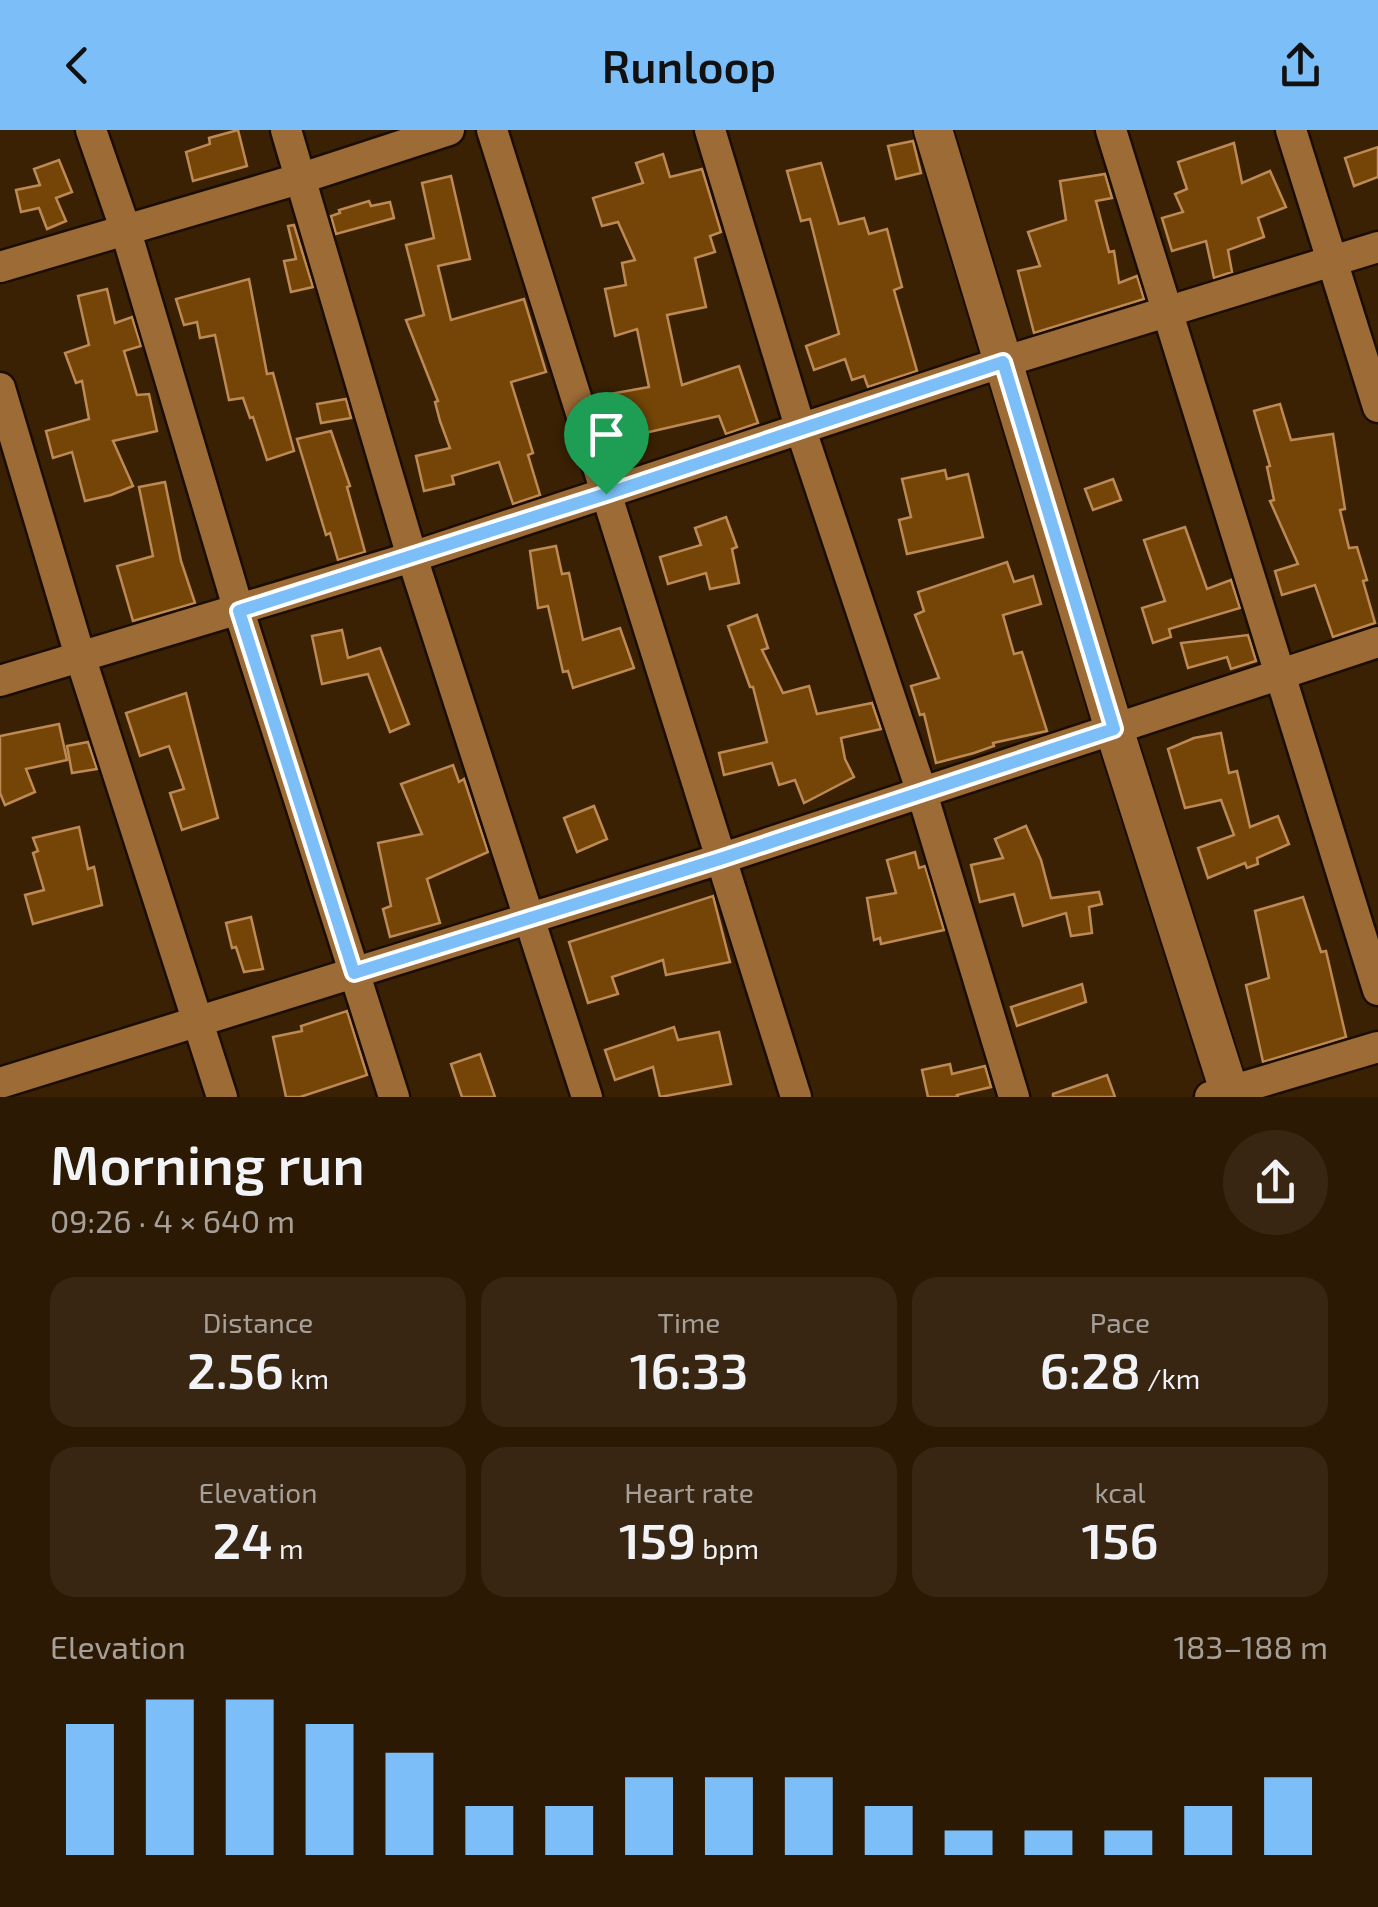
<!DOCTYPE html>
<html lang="en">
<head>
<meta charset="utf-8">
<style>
	:root { --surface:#2c1903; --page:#382612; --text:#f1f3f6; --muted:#a6a09a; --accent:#7bbef8 }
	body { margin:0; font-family:"Exo 2",sans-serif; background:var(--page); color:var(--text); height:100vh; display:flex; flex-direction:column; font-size:38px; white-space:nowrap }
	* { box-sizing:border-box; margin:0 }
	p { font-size:32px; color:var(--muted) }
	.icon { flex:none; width:55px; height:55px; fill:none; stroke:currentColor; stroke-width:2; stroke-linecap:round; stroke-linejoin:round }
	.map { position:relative; height:967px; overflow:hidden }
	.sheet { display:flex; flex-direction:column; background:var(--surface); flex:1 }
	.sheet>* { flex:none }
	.pin { position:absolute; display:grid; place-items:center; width:85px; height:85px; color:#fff; margin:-102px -42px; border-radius:50% 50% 50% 0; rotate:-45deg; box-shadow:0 0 10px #0007 }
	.pin .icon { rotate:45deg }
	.round { display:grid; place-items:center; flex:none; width:105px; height:105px; border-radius:52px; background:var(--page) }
	.headline { display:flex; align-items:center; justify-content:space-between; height:170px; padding:0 50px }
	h1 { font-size:55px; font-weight:600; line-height:75px }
	.stats { display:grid; grid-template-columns:repeat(3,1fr); gap:15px; height:170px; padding:10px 50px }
	.stats div { display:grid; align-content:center; border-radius:25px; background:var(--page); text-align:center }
	.stats b { font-size:50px; font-weight:600 }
	.stats small { font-size:28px; font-weight:400 }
	.stats p { font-size:28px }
	.chart { height:280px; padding:20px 50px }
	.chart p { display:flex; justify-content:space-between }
	.chart svg { width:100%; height:180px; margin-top:10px; stroke:var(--accent); stroke-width:6 }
	header { display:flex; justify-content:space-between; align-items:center; height:130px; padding:0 50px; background:var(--accent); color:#111; font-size:45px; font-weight:600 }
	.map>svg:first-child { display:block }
	.building { fill:#744507; stroke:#bd8a55; stroke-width:2.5 }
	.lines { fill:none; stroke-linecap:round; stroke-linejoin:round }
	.minor-casing { stroke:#1b0d01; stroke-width:35 }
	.tertiary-casing { stroke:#1b0d01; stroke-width:42 }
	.minor { stroke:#9c6b36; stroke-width:30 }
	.tertiary { stroke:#9c6b36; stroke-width:38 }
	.route-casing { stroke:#fff; stroke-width:20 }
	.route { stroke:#7bbef8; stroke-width:12 }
</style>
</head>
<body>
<header><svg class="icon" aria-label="back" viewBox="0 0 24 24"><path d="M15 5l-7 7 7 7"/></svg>Runloop<svg class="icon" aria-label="share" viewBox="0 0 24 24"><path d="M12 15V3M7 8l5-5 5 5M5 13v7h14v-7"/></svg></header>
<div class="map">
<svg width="1378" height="967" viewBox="0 0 1378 967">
	<rect width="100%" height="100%" fill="#3a2104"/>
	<g class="building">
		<path d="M238,0L247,36L193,51L186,22L210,14L209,8Z"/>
		<path d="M913,11L921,43L896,49L888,16Z"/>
		<path d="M1234,13L1242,53L1270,41L1286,77L1258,88L1264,107L1228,120L1232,142L1214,148L1206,111L1172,121L1162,88L1183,82L1175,64L1187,59L1178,32Z"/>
		<path d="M1378,17V47L1354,56L1345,28Z"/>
		<path d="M663,24L670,47L702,39L721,102L710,106L715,122L695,128L706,177L667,185L682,255L739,236L758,293L726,304L719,286L623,308L620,294L616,295L610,264L649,257L637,199L615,206L605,159L626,155L622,133L635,130L618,92L602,96L593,68L643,53L636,33Z"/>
		<path d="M59,30L72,62L56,68L66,91L47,99L39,78L21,82L16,60L40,55L34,39Z"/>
		<path d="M821,33L839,94L864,88L869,104L887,99L902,157L894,160L917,241L868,257L864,246L852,250L845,229L814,240L806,216L839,204L810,89L801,91L787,41Z"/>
		<path d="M1105,44L1112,68L1096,71L1109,122L1114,121L1119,153L1137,146L1144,169L1034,203L1018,141L1040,136L1028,102L1066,90L1060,51Z"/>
		<path d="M451,46L470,129L438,136L451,190L524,169L546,242L511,252L533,323L528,325L540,365L513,374L499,332L452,346L454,354L424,361L416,326L450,318L440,291L435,272L438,271L406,190L424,185L406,115L434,108L422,53Z"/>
		<path d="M369,71L371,76L390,72L394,88L336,104L331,86L340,83L339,80Z"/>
		<path d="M294,95L313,157L291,162L284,131L296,129L288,96Z"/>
		<path d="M249,149L267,244L273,243L294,321L267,330L253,287L250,288L243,268L229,270L215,205L200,208L197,192L184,195L176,169Z"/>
		<path d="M107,159L115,193L132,187L141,216L124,221L137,265L149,264L157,301L113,311L133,356L111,365L85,371L72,322L53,328L46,301L89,289L82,251L76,253L65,223L89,215L78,166Z"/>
		<path d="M346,269L351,288L321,293L317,274Z"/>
		<path d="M1280,274L1291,310L1333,304L1345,379L1340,380L1349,418L1357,417L1367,450L1363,451L1375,493L1333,507L1315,455L1282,465L1275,441L1298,434L1270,371L1274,370L1267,337L1270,336L1254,281Z"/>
		<path d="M331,301L350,356L347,357L365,422L338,430L330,403L326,405L297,309Z"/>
		<path d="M945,340L947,349L968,344L983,407L907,424L899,390L911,387L902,349Z"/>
		<path d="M1113,349L1121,370L1093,380L1085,359Z"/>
		<path d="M165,352L181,431L195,473L133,491L117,436L153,426L139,357Z"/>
		<path d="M726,387L737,417L732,419L739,453L710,459L706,443L668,454L660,427L701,415L695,398Z"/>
		<path d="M1185,397L1207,459L1231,450L1240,478L1169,499L1171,507L1153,513L1142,478L1165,471L1144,410Z"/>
		<path d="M556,416L562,444L569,443L583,510L620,498L634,538L573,558L568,541L563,542L548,476L538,478L530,421Z"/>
		<path d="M1007,432L1014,452L1033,446L1041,474L1003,485L1014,524L1022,522L1047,601L993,613L994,616L974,623L936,633L924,584L920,585L911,556L939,548L915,485L924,481L918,462Z"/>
		<path d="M757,485L768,518L762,520L783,563L809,556L817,584L872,573L881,599L841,608L845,629L854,647L804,673L795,650L779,655L772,633L724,645L719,623L767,612L753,557H750L728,496Z"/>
		<path d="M342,500L348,528L380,518L409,594L390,602L368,544L322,554L312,506Z"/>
		<path d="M1248,505L1256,531L1231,539L1227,527L1188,538L1181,513Z"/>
		<path d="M186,563L218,688L182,700L170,663L184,659L169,616L140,626L126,583Z"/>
		<path d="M59,594L67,630L26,639L35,662L5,675L0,663V606Z"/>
		<path d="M1221,603L1229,643L1237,641L1250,697L1278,686L1289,714L1257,728L1258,734L1247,738L1245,733L1208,748L1198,718L1234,705L1221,670L1185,678L1168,619L1194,608Z"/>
		<path d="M88,612L97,639L72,643L67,616Z"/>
		<path d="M453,635L459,652L464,649L488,722L427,749L440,793L390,807L383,779L391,776L378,713L422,704L401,654Z"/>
		<path d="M594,676L607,709L577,722L564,688Z"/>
		<path d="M1026,696L1041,730L1051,768L1099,762L1102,774L1089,777L1092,803L1071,806L1066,783L1023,796L1014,764L980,772L971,735L1003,728L995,709Z"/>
		<path d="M79,697L88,739L94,737L102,775L33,794L25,765L44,760L33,723L38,721L33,708Z"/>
		<path d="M915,722L919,738L925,736L944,800L881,814L880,808L874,810L867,768L896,763L887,730Z"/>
		<path d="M713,766L730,832L666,845L663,830L612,847L618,864L588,873L569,812Z"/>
		<path d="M1303,767L1321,822L1326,821L1346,907L1263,932L1246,855L1269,848L1255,781Z"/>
		<path d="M251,787L263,839L244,842L236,817L232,818L226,793Z"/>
		<path d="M1082,854L1086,872L1017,896L1011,877Z"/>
		<path d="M347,881L367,945L300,967H286L273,907L302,901L301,896Z"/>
		<path d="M674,897L678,910L719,902L731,954L660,967L653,937L615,950L605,920Z"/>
		<path d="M480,924L495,967H462L451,934Z"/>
		<path d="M950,934L952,944L985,936L991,957L957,965L958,967H928L922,940Z"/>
		<path d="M1107,945L1115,967H1053V964Z"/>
	</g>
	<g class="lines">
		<g class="minor-casing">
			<g id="minor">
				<path d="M91,0L125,98L239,481L394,967"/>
				<path d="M286,0L412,427L587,967"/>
				<path d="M492,0L796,967"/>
				<path d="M710,0L800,297L922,663L1014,967"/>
				<path d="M1111,0L1378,860"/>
				<path d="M1291,0L1378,277"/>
				<path d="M0,137L302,48L449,0"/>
				<path d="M0,258L80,526L222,967"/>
				<path d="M0,551L412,427L1003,232L1378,117"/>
				<path d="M0,953L720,729L1378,512"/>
				<path d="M1210,967L1378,917"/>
			</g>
		</g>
		<g class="tertiary-casing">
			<path id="tertiary" d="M933,0L1114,599L1231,967"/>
		</g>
		<use href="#minor" class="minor"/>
		<use href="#tertiary" class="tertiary"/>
	</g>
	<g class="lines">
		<g class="route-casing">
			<path id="route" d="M1003,232L1114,599L720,729L354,843L239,481L606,364Z"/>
		</g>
		<use href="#route" class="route"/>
	</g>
</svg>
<div class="pin" style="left:606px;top:364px;background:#1e9e55"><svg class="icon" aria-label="arrive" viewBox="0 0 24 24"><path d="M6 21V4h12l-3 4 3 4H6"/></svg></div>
</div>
<section class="sheet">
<div class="headline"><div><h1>Morning run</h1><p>09:26 · 4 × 640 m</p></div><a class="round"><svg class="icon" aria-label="share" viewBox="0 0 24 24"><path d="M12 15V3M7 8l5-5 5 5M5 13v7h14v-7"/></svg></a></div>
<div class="stats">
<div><p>Distance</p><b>2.56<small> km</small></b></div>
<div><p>Time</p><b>16:33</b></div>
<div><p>Pace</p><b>6:28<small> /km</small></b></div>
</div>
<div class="stats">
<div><p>Elevation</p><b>24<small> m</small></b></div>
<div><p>Heart rate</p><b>159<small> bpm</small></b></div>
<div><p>kcal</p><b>156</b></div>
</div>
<div class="chart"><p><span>Elevation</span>183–188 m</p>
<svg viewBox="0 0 160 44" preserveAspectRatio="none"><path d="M5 44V12M15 44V6M25 44V6M35 44V12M45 44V19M55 44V32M65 44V32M75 44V25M85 44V25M95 44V25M105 44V32M115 44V38M125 44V38M135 44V38M145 44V32M155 44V25"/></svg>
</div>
</section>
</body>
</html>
